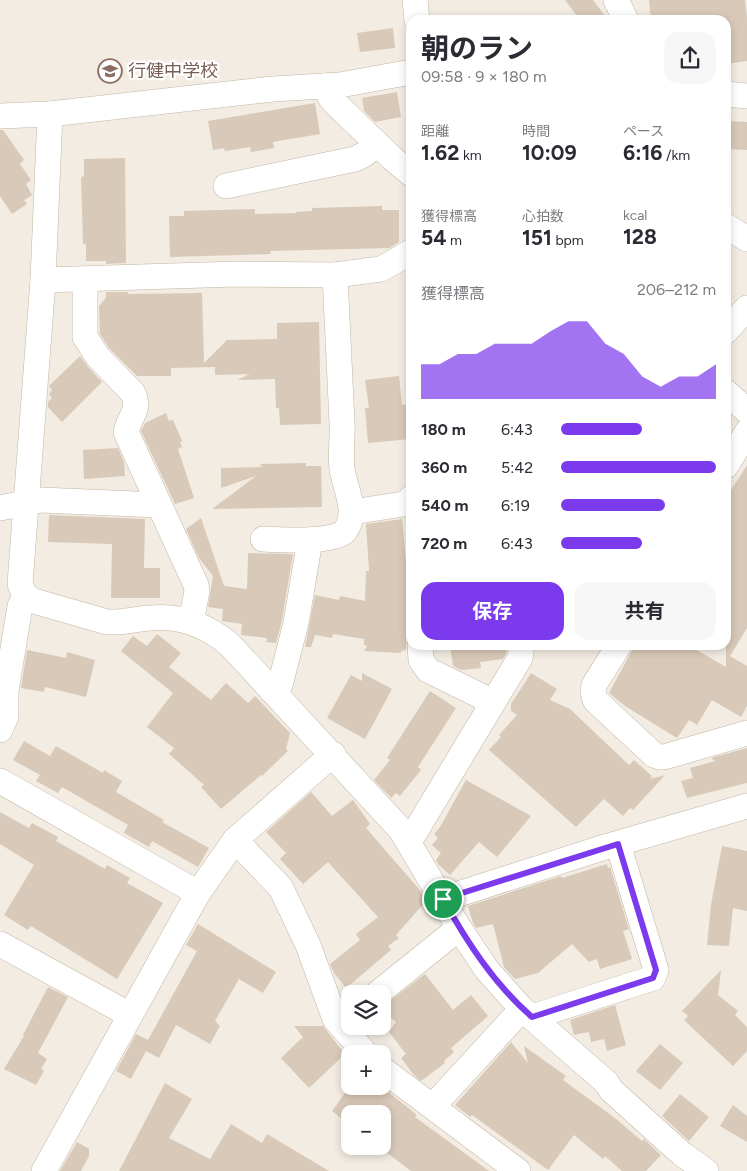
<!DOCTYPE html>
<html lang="ja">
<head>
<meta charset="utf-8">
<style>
	:root { --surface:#fff; --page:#f7f7f7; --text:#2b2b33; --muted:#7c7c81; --accent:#7c3aed }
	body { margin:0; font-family:Figtree,"Noto Sans JP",sans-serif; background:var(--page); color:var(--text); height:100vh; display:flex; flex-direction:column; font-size:19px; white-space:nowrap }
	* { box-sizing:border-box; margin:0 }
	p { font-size:16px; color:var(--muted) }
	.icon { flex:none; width:28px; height:28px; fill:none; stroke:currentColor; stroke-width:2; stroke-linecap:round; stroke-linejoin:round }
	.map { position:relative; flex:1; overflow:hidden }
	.details { position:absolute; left:406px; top:15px; width:325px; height:635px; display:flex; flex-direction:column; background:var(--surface); border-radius:15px; box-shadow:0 2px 8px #0003 }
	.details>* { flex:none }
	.controls { position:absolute; left:341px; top:985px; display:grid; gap:10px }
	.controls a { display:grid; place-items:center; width:50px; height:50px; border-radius:10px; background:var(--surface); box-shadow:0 2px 8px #0003; font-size:25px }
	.pin { position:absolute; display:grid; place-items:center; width:42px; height:42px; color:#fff; margin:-21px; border:2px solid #fff; border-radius:50%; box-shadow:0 1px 5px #0007 }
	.round { display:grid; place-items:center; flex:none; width:52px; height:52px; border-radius:15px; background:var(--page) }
	.overview { display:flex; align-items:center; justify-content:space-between; height:85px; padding:0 15px }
	h1 { font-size:28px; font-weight:700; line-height:38px }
	.metrics { display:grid; grid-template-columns:repeat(3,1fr); gap:8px; height:85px; padding:5px 15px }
	.metrics div { display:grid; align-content:center }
	.metrics b { font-size:21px; font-weight:700 }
	.metrics small { font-size:14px; font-weight:400 }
	.metrics p { font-size:14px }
	.chart { height:140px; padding:10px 15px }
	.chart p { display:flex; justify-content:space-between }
	.chart svg { width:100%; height:90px; margin-top:5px; fill:var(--accent); opacity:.7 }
	.primary-button { display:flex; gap:10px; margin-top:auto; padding:10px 15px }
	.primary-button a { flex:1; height:58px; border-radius:15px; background:var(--accent); color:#fff; font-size:20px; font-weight:700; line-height:58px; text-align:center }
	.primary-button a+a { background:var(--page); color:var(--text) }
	ul { padding:0 15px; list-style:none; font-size:16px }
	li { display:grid; grid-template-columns:80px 60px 1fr; align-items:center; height:38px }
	li i { height:12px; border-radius:6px; background:var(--accent) }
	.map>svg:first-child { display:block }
	.building { fill:#d9c9b9 }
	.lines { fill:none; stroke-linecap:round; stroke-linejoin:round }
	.street-casing { stroke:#c2b6a6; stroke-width:26 }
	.street { stroke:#fff; stroke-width:25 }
	.route-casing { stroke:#fff; stroke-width:10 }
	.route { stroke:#7c3aed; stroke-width:6 }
	.labels { text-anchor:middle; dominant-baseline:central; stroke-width:4.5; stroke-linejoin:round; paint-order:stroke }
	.education-label { font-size:18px; fill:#785e54; stroke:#fff; text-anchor:start }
</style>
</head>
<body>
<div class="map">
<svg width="747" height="1171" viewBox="0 0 747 1171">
	<rect width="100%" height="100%" fill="#f3ece2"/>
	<g class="building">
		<path d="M565,0H593L608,20H580Z"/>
		<path d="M649,0H745L747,17V61L726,64V20H651Z"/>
		<path d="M393,28L395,48L360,52L357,33Z"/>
		<path d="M397,92L401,117L375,122L364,111L362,98Z"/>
		<path d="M315,103L320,134L273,142L274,148L251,152L250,147L225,151L224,148L213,150L208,121Z"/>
		<path d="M726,121L747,122V150L726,149Z"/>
		<path d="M0,130H3L24,160L20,164L31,180L26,184L32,195L24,200L27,204L12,214L0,196Z"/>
		<path d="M125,158L126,263L106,264V261H86V244H83L81,177L84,176V159Z"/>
		<path d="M382,206V210H399V242L390,248L270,251L271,254L170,257L169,216H184V211L255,209V214L296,213V212L312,211V208Z"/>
		<path d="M106,292H128V294L202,293L204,363L227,340L277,339V323L319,322L321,424L280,425L279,408H276L275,379L237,380L250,374L215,375V367L171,368V376H137L109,348L100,334L99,306L106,298Z"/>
		<path d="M80,356L88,367L102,382L62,422L48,407V402L52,398L49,394L52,390L49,386Z"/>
		<path d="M399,376L402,405L411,404V439L368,443L365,408H369L365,380Z"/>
		<path d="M166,413L169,421L173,420L182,441L180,442L182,447L178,449L194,498L175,504L141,431L145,423Z"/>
		<path d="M118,448L124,462L125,476L84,479L83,450Z"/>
		<path d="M306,463V466H321L322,507L212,509L256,476L221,488V468L262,467L260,464Z"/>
		<path d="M747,465V628L730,656L747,666V706L741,717L712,700L697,725L689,720L677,738L625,706L609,693L635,645H688L726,667V498Z"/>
		<path d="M49,515L145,519L144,568H160V598H111L112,544L48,542Z"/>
		<path d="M201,518L224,586L247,589L248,553L293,554L282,620L276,643L266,642L267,638L241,635L242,624L222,621L223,609L208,607L213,576L199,558L186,529Z"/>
		<path d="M402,519L407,572L406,650L401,651V653L364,651L367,646L364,645V639L333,634L332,638L315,635L311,647H305L315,595L339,600L340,596L365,601L366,571H369L366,524Z"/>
		<path d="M157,634L181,653L169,667L211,700L226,683L248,703L255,696L290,733L286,749L288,751L262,776L261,775L221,809L201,787L204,785L169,754L174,748L147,727L173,693L121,651L133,636L147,646Z"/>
		<path d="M450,645H507L506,653L503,659L480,662L481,668L461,670L453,666Z"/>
		<path d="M27,650L66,658L67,652L95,660L86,697L45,687L44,692L21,688Z"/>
		<path d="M362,673L392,689L365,739L327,718L351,675L362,681Z"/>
		<path d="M531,673L557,689L550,700L570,709L629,765L634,760L652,776L650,779L665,775L633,810L630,808L623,816L604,799L576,827L489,750L501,737L499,735L517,715L511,711V704Z"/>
		<path d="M430,691L456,708L418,767L421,770L400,796L396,793L391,798L374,780L390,760L387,758Z"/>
		<path d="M24,741L50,756L56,746L103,773L104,770L122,781L116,792L164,820L162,822L209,848L198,867L152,841L149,847L124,833L128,825L62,787L58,793L36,781L40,775L13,760Z"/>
		<path d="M747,748V783L687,798L681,781L693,778L690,768L715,761L711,758Z"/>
		<path d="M466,780L531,816L497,857L479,842L450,875L438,864L436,860L441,853L432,845L438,838L434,834L440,827Z"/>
		<path d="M311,792L332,816L353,800L370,824L366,828L419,889L426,901L396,935L399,938L388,946L391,950L346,988L334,973L330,964L360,940L356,934L378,917L328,862L303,884L280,859L286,853L266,832Z"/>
		<path d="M0,812L29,828L32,823L58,837L56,841L105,869L107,865L130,878L127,883L163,903L117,979L31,926L28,930L4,915L34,865L0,844Z"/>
		<path d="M722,846L747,851V911L733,908L729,946L707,945L711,905Z"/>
		<path d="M607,864L608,868L610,867L629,929L623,931L632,959L600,969L597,959L589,962L572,944L538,973L515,979L504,967L493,924L476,928L473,923L468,906L561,876L562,878Z"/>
		<path d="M198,924L276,972L263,993L239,979L215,1021L220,1026L210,1044L176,1025L159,1058L146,1051L131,1079L116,1071L136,1034L148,1040L197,951L186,945Z"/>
		<path d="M721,970L718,995L738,1011L735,1015L747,1027V1051L733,1066L684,1020L688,1016L682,1011Z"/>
		<path d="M425,974L453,1010L471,995L488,1016L451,1048L454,1052L444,1061L445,1063L421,1081L414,1075L401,1058L406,1054L389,1032L396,1022L382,1010V1007Z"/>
		<path d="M48,987L68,997L38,1053L47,1059L41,1069L44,1071L36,1085L4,1069L24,1036L23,1035Z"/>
		<path d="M615,1005L626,1045L607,1051L604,1039L591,1042L589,1032L574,1035L570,1020Z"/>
		<path d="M294,1026H323L345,1054L309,1088L281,1058L303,1037Z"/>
		<path d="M511,1042L528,1063L524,1046L566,1076L563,1080L615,1118L642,1141L644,1139L661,1155L646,1171H622L605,1156L603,1159L574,1135L548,1170L472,1115L470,1117L469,1116L455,1105Z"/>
		<path d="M660,1044L683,1063L660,1090L636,1071Z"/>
		<path d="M165,1083L192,1099L169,1138L210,1159L231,1124L262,1143L267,1134L329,1171H119Z"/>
		<path d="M350,1086H381L417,1115L415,1117L489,1171H411L378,1146H382V1114H350V1125L332,1111Z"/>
		<path d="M680,1094L709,1117L689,1141L662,1116Z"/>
		<path d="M733,1105L747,1116V1142L720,1126Z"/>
		<path d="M77,1142L89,1149V1156L81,1171H60Z"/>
	</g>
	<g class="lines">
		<g class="street-casing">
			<g id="street">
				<path d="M415,0L417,20"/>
				<path d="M616,0L626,20"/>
				<path d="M325,86L330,97L337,105L393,159L411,174"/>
				<path d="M726,94L747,96"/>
				<path d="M50,114L43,280L20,584L25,596L34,601L107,622C121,623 135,619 150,618C179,615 206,625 229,644L401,830L459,928L487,970L522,1009L607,1083L611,1090L682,1154L706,1171"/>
				<path d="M0,116L50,114L273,89L340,85L411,72"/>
				<path d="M226,186L355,159L365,154L377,144"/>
				<path d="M726,226L747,239"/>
				<path d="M85,279V337L98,357L133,393C141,411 129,416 126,432L196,585L197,591L191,622"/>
				<path d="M43,280L237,274L335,275L381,269L411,252"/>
				<path d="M726,331L747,308"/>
				<path d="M726,392L747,411"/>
				<path d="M726,466L747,432"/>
				<path d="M0,508L41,500L159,505"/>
				<path d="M352,512L410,503L411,498"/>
				<path d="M263,539C280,540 335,543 345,531C359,512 345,489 342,469C340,454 343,438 342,423C340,374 337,325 335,275"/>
				<path d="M420,645L421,660L428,670L493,702"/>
				<path d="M619,645L594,685L593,692L595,700L654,755L659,757H664L747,733"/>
				<path d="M273,692L280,685L296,623L310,540"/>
				<path d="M0,730L6,716V691L20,606L25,596"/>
				<path d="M0,781L198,893"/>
				<path d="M235,840L281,888L308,945L335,1019L366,1054"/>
				<path d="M409,842L520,658L522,645"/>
				<path d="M443,899L605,847L747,806"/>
				<path d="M0,944L130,1015"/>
				<path d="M377,994L459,928"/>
				<path d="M532,1017L653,978L656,970L618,844"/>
				<path d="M382,1069L518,1171"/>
				<path d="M433,1106L522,1009"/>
				<path d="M44,1171L198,893L235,840L333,754"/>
			</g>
		</g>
		<use href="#street" class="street"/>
	</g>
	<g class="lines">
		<g class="route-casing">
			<path id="route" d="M618,844L656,970L653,978L532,1017C494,984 467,942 443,899Z"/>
		</g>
		<use href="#route" class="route"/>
	</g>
	<defs>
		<g id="school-ring" transform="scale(1.25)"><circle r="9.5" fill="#fff" stroke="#8d6e63" stroke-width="1.5"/><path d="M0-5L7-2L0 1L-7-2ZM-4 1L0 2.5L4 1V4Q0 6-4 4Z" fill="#8d6e63"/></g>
	</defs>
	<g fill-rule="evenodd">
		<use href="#school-ring" x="110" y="71"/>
	</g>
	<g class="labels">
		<g class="education-label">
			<text x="128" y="71">行健中学校</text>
		</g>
	</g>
</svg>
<div class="controls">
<a><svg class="icon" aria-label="layers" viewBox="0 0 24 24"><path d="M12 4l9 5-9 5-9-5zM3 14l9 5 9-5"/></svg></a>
<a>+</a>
<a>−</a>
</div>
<div class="pin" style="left:443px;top:899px;background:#1e9e55"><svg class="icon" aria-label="arrive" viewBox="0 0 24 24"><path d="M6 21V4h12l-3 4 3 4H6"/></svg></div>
<section class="details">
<div class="overview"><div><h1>朝のラン</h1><p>09:58 · 9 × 180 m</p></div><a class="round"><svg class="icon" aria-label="share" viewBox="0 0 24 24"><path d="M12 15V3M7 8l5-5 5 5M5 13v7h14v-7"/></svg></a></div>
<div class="metrics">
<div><p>距離</p><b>1.62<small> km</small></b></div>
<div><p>時間</p><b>10:09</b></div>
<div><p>ペース</p><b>6:16<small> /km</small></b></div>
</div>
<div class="metrics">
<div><p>獲得標高</p><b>54<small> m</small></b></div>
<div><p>心拍数</p><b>151<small> bpm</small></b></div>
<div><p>kcal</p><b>128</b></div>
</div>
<div class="chart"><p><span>獲得標高</span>206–212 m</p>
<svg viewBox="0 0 160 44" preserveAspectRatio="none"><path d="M0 44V27L10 27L20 22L30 22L40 17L50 17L60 17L70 11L80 6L90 6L100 17L110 22L120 33L130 38L140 33L150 33L160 27V44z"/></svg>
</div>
<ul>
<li><b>180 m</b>6:43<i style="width:52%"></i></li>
<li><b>360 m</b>5:42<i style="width:100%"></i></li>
<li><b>540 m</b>6:19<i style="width:67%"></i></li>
<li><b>720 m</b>6:43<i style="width:52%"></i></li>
</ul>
<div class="primary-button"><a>保存</a><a>共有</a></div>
</section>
</div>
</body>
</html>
